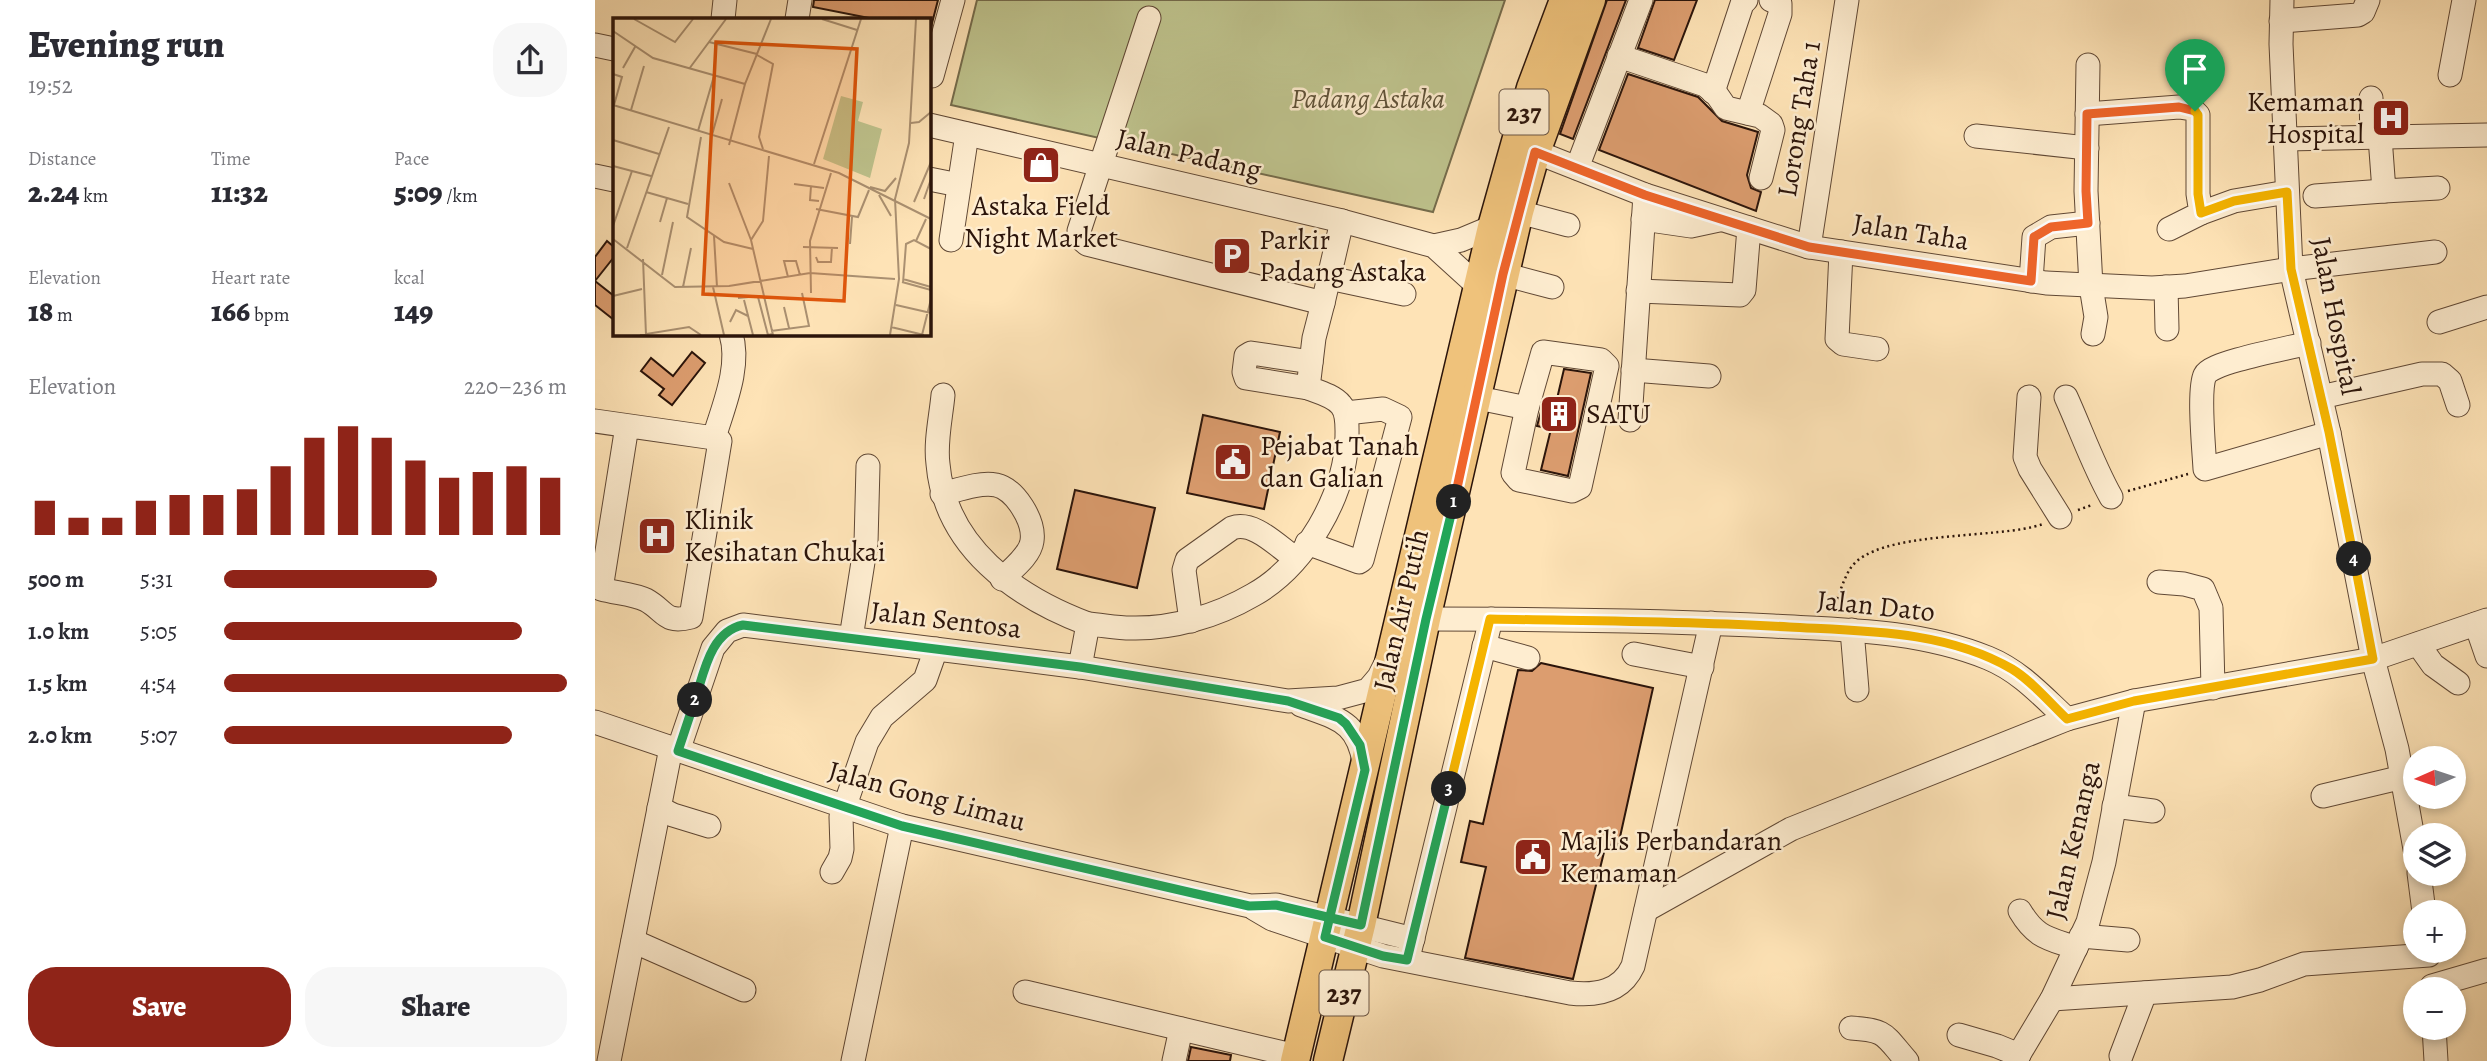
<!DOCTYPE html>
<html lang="en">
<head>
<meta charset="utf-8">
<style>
	:root { --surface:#fff; --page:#f7f7f7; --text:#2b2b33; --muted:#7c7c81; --accent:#8f2418 }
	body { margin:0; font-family:Alegreya,serif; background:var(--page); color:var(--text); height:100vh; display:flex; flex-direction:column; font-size:26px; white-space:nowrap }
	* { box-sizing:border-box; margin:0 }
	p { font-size:23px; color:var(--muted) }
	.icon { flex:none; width:38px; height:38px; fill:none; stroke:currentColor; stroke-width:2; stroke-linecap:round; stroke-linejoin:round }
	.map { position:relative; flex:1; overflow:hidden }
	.panel { display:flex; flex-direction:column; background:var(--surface); width:595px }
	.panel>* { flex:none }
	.needle { width:46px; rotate:267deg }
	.buttons { position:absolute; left:1808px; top:746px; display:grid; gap:14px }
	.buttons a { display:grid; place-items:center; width:63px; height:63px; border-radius:50%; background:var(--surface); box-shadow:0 4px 10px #0003; font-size:35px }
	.pin { position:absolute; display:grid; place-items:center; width:60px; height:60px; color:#fff; margin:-72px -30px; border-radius:50% 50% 50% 0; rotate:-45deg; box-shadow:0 0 7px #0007 }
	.pin .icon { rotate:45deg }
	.km { position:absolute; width:35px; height:35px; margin:-18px; border-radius:50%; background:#222; color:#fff; font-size:19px; line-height:35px; text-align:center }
	.round { display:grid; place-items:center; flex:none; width:74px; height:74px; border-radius:28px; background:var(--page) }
	.summary { display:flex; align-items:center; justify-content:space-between; height:119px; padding:0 28px }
	h1 { font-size:38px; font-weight:800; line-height:52px }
	.stats { display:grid; grid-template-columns:repeat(3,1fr); gap:10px; height:119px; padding:7px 28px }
	.stats div { display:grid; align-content:center }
	.stats b { font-size:30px; font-weight:800 }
	.stats small { font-size:19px; font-weight:400 }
	.stats p { font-size:19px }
	.chart { height:196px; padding:14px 28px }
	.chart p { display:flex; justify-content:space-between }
	.chart svg { width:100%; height:126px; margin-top:7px; stroke:var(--accent); stroke-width:6 }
	.action { display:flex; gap:14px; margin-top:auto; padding:14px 28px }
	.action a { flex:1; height:80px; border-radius:28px; background:var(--accent); color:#fff; font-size:28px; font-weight:800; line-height:80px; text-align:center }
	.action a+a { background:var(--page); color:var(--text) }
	ul { padding:0 28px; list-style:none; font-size:23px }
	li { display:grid; grid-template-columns:112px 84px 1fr; align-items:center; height:52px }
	li i { height:18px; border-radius:9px; background:var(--accent) }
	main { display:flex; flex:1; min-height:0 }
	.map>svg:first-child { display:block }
	.green { fill:#bfc48e; stroke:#756c4c; stroke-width:2 }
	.building { fill:#dc9d6f; stroke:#2b140a; stroke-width:2 }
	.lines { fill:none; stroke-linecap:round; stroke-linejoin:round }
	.minor-casing { stroke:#604835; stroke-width:25 }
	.major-casing { stroke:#2b140a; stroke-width:31 }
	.path { stroke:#2b140a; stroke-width:2.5; stroke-dasharray:2 3.5; stroke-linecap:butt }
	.minor { stroke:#feedd0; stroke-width:23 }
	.major { stroke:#efc27b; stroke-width:28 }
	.split-1-casing { stroke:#fff; stroke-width:14 }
	.split-2-casing { stroke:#fff; stroke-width:14 }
	.split-3-casing { stroke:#fff; stroke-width:14 }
	.split-4-casing { stroke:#fff; stroke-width:14 }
	.split-5-casing { stroke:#fff; stroke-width:14 }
	.split-1 { stroke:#f0652b; stroke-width:9 }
	.split-2 { stroke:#22a559; stroke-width:9 }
	.split-3 { stroke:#22a559; stroke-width:9 }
	.split-4 { stroke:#f5b400; stroke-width:9 }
	.split-5 { stroke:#f5b400; stroke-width:9 }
	.labels { text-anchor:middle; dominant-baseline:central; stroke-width:5; stroke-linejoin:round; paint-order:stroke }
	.shield { fill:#feedd0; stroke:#6a5545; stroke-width:2 }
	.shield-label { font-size:26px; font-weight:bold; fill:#2b140a }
	.park-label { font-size:28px; font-style:italic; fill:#5f5238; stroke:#feedd0 }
	.poi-label { font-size:28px; fill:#2b140a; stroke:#feedd0; text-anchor:start }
	.street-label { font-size:28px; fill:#2b140a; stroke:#feedd0 }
	.inset-road { fill:none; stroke:#aa9071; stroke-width:2 }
	.view { fill:#df560c; fill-opacity:0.15; stroke:#df560c; stroke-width:3.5 }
	.inset-edge { fill:none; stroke:#2b140a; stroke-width:3.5 }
</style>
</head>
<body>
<main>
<section class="panel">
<div class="summary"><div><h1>Evening run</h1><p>19:52</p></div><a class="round"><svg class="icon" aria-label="share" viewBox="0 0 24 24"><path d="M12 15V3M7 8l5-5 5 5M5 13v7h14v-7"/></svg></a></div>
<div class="stats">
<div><p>Distance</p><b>2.24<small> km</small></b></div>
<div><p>Time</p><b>11:32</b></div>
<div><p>Pace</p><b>5:09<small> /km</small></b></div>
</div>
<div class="stats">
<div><p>Elevation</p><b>18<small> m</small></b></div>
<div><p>Heart rate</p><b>166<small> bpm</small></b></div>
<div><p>kcal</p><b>149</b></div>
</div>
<div class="chart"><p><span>Elevation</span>220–236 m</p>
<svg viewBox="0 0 160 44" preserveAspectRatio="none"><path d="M5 44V32M15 44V38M25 44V38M35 44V32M45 44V30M55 44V30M65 44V28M75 44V20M85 44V10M95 44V6M105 44V10M115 44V18M125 44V24M135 44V22M145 44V20M155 44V24"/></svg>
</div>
<ul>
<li><b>500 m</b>5:31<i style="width:62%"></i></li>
<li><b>1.0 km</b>5:05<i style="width:87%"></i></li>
<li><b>1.5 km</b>4:54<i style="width:100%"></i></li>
<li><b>2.0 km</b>5:07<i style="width:84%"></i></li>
</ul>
<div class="action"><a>Save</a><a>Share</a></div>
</section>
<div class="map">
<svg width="1892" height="1061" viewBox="0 0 1892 1061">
	<rect width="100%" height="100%" fill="#fee3b6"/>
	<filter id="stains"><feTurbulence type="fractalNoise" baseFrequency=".00286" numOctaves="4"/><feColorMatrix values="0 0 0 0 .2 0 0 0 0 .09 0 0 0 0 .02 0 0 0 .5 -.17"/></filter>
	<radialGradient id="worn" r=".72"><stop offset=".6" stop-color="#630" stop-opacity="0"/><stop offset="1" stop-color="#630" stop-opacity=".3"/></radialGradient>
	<path class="green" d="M382,0H910L838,212L356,105Z"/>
	<g class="building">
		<path d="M219,0H343L335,31L334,19H279L218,7Z"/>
		<path d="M1012,0H1031L978,139L965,134Z"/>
		<path d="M1060,0H1102L1079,60L1043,48Z"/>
		<path d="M1033,74L1103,97L1127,121L1163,132L1152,175L1156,188L1166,192L1161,211L1004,150Z"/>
		<path d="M12,241L19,247V257L0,281L19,296V320L0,305V257Z"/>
		<path d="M97,352L110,363L77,405L64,395L69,389L46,371L56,358L78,376Z"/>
		<path d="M969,369L996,373L973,476L946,470L956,429L942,426L949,401L961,403Z"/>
		<path d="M608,415L685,432L669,509L592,493Z"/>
		<path d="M480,490L560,508L542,588L462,569Z"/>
		<path d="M946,663L1058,688L1023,846L1011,844L978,979L870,958L891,867L866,862L875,821L888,824L923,670L937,671Z"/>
		<path d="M596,1047L636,1055L635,1061H593Z"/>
	</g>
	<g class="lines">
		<g class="minor-casing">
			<g id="minor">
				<path d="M1687,0L1686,44L1696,269L1734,433L1778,659L1802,749L1820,849"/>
				<path d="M554,18L484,231L485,238L492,244L728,303L747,221"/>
				<path d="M128,19L130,0"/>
				<path d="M202,19L205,0"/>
				<path d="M1686,21L1763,15L1768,12L1773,0"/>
				<path d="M0,45L19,49"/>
				<path d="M1024,56L1110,85L1122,95L1131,108L1165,116L1176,124L1178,130L1166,178"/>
				<path d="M1493,65L1491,191L1496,286L1501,317L1498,334"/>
				<path d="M1855,75L1869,0"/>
				<path d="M337,76L358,0"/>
				<path d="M1118,92L1147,4L1151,0"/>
				<path d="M1776,98L1777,137"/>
				<path d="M1153,113L1185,14V4L1176,0"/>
				<path d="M1492,114L1584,107L1597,109L1603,115V194L1606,213L1574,229"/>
				<path d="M334,125L747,221L839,246L883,286"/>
				<path d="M1381,136L1492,148"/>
				<path d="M1785,137L1789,191L1843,188"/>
				<path d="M1690,139L1892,135"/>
				<path d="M941,152L1050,195L1214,247L1451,283L1557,288L1590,286L1696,269L1840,252"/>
				<path d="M982,168L1046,0"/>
				<path d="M0,176L19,180"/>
				<path d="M334,179L364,185"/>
				<path d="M1720,196L1789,191"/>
				<path d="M924,212L973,225"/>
				<path d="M1606,213L1639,201L1692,192"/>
				<path d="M1048,219L1096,226L1124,220"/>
				<path d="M356,240L372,134"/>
				<path d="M839,246L866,240L897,227"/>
				<path d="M1214,247L1252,0"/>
				<path d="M1246,252L1242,339L1248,344L1282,349"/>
				<path d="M908,274L957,287"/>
				<path d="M734,278L809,294"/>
				<path d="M1436,281L1439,237L1456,227L1493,223"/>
				<path d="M1571,287L1572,329"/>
				<path d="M1043,291L1145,295L1149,290L1154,228"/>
				<path d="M1844,322L1892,307"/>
				<path d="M1714,343C1695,348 1616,362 1610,375C1603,390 1609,450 1610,469L1734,433"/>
				<path d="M948,352L1006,360L1012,366L985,487L977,491L924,480L918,473L932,408Z"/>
				<path d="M1038,370L1114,376"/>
				<path d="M713,388L651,378L649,372L651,356L656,353L716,362"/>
				<path d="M348,395C346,417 340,442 343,464C350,547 421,597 493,624"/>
				<path d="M1434,397L1430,457L1435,469L1465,517"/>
				<path d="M1471,397C1486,430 1498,465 1516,497"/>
				<path d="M1726,397L1827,374H1847L1855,381L1863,405"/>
				<path d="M883,398L932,408"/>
				<path d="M1035,420L1050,195"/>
				<path d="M0,421L119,438L125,441L96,617C69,624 71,611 51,600C39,594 20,593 6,589L32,426"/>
				<path d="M119,438C128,407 146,367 136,334"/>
				<path d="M347,494C363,490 384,482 401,485C420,489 440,521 437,541C435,556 417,569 407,579"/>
				<path d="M712,543L764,562L767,560L805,417L788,409L751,413"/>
				<path d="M1564,582L1589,584L1608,589L1616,608L1618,688"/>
				<path d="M831,619C947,619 1062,620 1178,626C1251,630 1324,630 1393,658C1425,671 1447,696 1472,719L1539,701L1778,659L1892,620"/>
				<path d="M596,621L589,570L592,560L637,528C659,520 683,547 700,558"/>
				<path d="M1881,624L1892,656"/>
				<path d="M1257,630L1262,690"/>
				<path d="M256,638L271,543L273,466"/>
				<path d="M1823,644L1838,665L1863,683"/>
				<path d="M889,646L933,658"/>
				<path d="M1039,654L1107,667"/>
				<path d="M485,667L493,624C507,625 522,628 536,628C578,629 622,616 658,595C710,566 751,495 752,436C752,426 753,413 746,405C739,396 724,392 713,388L719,338L728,303"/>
				<path d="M706,705C744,719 764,721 770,768"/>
				<path d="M0,722L307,826L655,906L681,905L818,939"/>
				<path d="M83,751L118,648L132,631L148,625L485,667L693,701L743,698L773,690L784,677L791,663"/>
				<path d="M1728,796L1808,777"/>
				<path d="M1519,806L1558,811"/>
				<path d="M64,808L78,815L114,826"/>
				<path d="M237,872L245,858L247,849L246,817L272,742L287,717L330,680L341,649"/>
				<path d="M1824,873L1829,912"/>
				<path d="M660,909L677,919L788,956L975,993C1001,996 1026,992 1038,966L1116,623"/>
				<path d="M1051,910L1196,829L1472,719"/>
				<path d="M1425,911C1441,938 1453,938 1481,948"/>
				<path d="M1486,936L1533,940"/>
				<path d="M38,941L149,990"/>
				<path d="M814,954L896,619"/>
				<path d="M1837,986L1892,970"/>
				<path d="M430,992L701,1056"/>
				<path d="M1457,999L1637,987L1665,980L1709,964L1834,955"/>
				<path d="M1839,1027L1841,1061"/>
				<path d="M1256,1028C1292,1030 1289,1035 1312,1061"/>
				<path d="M1364,1035L1402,1046L1424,1055"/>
				<path d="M1526,1056L1550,993"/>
				<path d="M14,1061L76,748"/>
				<path d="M258,1061L307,826"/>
				<path d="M579,1061L586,1029"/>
				<path d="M1420,1061L1457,999L1493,922L1509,862L1539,701"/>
			</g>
		</g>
		<g class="major-casing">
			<g id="major">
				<path d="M700,1061L897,227L936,88L969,0"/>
				<path d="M733,1061L766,925L831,619L924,212L941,152L996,0"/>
			</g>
		</g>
		<g class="path">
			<path d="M1533,491L1593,474"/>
			<path d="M1483,510L1497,505"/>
			<path d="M1238,609C1244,596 1248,580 1255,569C1280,529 1404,540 1448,524"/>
		</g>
		<use href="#minor" class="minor"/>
		<use href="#major" class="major"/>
	</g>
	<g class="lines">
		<g class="split-1-casing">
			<path id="split-1" d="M859,502L908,274L940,152L1050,195L1214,247L1436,281L1439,237L1456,227L1493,223L1491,191L1492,114L1584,107L1600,111"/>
		</g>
		<g class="split-2-casing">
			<path id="split-2" d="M100,700L83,751L307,826L654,906L681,905L766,925L831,619L859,502"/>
		</g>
		<g class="split-3-casing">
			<path id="split-3" d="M100,700C109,673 115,632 148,625L485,667L693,701L744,718L751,724L765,745L770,770L730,937L788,956L812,960L854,789"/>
		</g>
		<g class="split-4-casing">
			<path id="split-4" d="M854,789L895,619C995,621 1094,621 1194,627C1268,631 1350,630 1417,669C1437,681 1455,703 1472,719L1539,701L1778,659L1759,559"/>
		</g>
		<g class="split-5-casing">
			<path id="split-5" d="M1600,111L1603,115V194L1606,213L1639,201L1692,192L1696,269L1734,432L1759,559"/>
		</g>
		<use href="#split-1" class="split-1"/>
		<use href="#split-2" class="split-2"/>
		<use href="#split-3" class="split-3"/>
		<use href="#split-4" class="split-4"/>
		<use href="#split-5" class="split-5"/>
	</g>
	<defs>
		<g id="hospital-square" transform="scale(2.0125)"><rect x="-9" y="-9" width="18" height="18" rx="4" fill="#8f2418" stroke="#feedd0"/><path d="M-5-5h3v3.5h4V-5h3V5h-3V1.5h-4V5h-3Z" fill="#fff"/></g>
		<g id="shop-square" transform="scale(2.0125)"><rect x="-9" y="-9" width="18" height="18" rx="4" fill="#8f2418" stroke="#feedd0"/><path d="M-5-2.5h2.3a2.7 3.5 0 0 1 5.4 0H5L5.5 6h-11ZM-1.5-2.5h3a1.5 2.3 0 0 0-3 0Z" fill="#fff"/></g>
		<g id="parking-square" transform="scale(2.0125)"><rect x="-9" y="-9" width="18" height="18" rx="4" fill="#8f2418" stroke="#feedd0"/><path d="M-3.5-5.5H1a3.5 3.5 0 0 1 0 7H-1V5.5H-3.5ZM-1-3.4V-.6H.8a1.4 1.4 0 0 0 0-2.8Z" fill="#fff"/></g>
		<g id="building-square" transform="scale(2.0125)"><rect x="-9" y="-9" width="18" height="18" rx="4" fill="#8f2418" stroke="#feedd0"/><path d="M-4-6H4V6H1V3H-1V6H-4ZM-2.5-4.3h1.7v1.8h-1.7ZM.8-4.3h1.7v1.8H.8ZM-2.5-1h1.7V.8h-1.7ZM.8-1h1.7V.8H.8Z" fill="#fff"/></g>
		<g id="civic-square" transform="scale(2.0125)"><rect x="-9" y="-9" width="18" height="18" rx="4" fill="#8f2418" stroke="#feedd0"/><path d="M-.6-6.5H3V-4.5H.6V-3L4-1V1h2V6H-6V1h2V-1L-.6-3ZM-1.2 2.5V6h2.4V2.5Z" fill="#fff"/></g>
	</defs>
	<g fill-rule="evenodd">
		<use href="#hospital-square" x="1796" y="118"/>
		<use href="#shop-square" x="446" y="165"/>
		<use href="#parking-square" x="637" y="256"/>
		<use href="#building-square" x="964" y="414"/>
		<use href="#civic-square" x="638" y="462"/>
		<use href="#hospital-square" x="62" y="536"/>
		<use href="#civic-square" x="938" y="857"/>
	</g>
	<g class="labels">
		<g class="shield">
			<rect x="904.5" y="89.5" width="49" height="45" rx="5"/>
			<rect x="724.5" y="970.5" width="49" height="45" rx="5"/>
		</g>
		<g class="shield-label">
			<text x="929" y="112">237</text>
			<text x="749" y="993">237</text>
		</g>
		<g class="park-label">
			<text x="773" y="99">Padang Astaka</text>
		</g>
		<g class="poi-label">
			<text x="1769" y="102" text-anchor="end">Kemaman<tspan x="1769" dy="32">Hospital</tspan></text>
			<text x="446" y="206" text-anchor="middle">Astaka Field<tspan x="446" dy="32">Night Market</tspan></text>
			<text x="664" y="240">Parkir<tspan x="664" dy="32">Padang Astaka</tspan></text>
			<text x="991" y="414">SATU</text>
			<text x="665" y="446">Pejabat Tanah<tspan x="665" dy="32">dan Galian</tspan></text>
			<text x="89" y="520">Klinik<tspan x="89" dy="32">Kesihatan Chukai</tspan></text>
			<text x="965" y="841">Majlis Perbandaran<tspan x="965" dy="32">Kemaman</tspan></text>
		</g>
		<g class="street-label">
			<text transform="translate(1204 119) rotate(-81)">Lorong Taha 1</text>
			<text transform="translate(594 154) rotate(13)">Jalan Padang</text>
			<text transform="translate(1316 232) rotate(9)">Jalan Taha</text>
			<text transform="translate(1741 316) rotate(79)">Jalan Hospital</text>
			<text transform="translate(1281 606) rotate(6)">Jalan Dato</text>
			<text transform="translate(806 610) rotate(-77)">Jalan Air Putih</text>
			<text transform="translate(351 620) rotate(7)">Jalan Sentosa</text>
			<text transform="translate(332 796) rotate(15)">Jalan Gong Limau</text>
			<text transform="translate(1478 840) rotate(-77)">Jalan Kenanga</text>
		</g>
	</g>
	<g transform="translate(18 18)">
		<rect width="318" height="318" fill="#fee3b6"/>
		<path d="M228,78L250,84L245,103L269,111L257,160L210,141Z" fill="#bfc48e"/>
		<path class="inset-road" d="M21,1L62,24L80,1M209,1L244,12M0,13L40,40L132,66M96,24L144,36M144,37L160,46L146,119L150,131M10,50L22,29M76,51L113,1M0,56L9,59L1,87M0,87L226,155L318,201M18,92L31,48M298,105L306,104L318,94M85,113L101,58M99,117L109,81M88,119L74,199L111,224L140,231M0,122L46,136M116,127L132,66L158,1M156,138L150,203L138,222L160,317M201,146L248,1M0,148L38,158M116,165L138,222M181,166L211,170M198,168L197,182L206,183M257,169L272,173L283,160M33,174L75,186M266,177L278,198M311,181L318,161M301,184L318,144M203,191L245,199L256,172M47,204L54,180M0,208L19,153M101,218L104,269M0,221L62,269L116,268L197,255L282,261M303,223L313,201M237,226L239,199M190,229L225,230M14,230L56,109M203,239L205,244H218L219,229M30,241L33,317M49,257L60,204M175,259L171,243H183L187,257M290,261L318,269M289,264L318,272M290,265L293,226L301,222L318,231M70,269L78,230M100,269L111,317M198,275L197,223L218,155M0,278L29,271M145,279L155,317L159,316M125,280L147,278M131,282L140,317M283,287L318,295M171,289L176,310M117,304L123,292L135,298M278,309L311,317M158,313L196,308L189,275M27,317L76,309L88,317M277,317L286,261L282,181L296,125L303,1M309,317L318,281"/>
		<path class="view" d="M103,24L244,31L231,283L90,276Z"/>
		<rect width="318" height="318" class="inset-edge"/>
	</g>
	<rect width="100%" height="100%" filter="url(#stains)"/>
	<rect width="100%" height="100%" fill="url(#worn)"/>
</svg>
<div class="buttons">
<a><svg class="needle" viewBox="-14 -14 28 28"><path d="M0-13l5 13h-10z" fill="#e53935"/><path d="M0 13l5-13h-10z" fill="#7c7c81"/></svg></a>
<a><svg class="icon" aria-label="layers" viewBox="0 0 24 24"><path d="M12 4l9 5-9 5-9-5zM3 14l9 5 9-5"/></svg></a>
<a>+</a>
<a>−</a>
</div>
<div class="pin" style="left:1600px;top:111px;background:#1e9e55"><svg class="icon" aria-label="arrive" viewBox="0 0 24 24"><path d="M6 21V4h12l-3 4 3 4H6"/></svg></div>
<b class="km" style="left:859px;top:502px">1</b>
<b class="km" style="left:100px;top:700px">2</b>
<b class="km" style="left:854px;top:789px">3</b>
<b class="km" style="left:1759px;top:559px">4</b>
</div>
</main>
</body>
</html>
